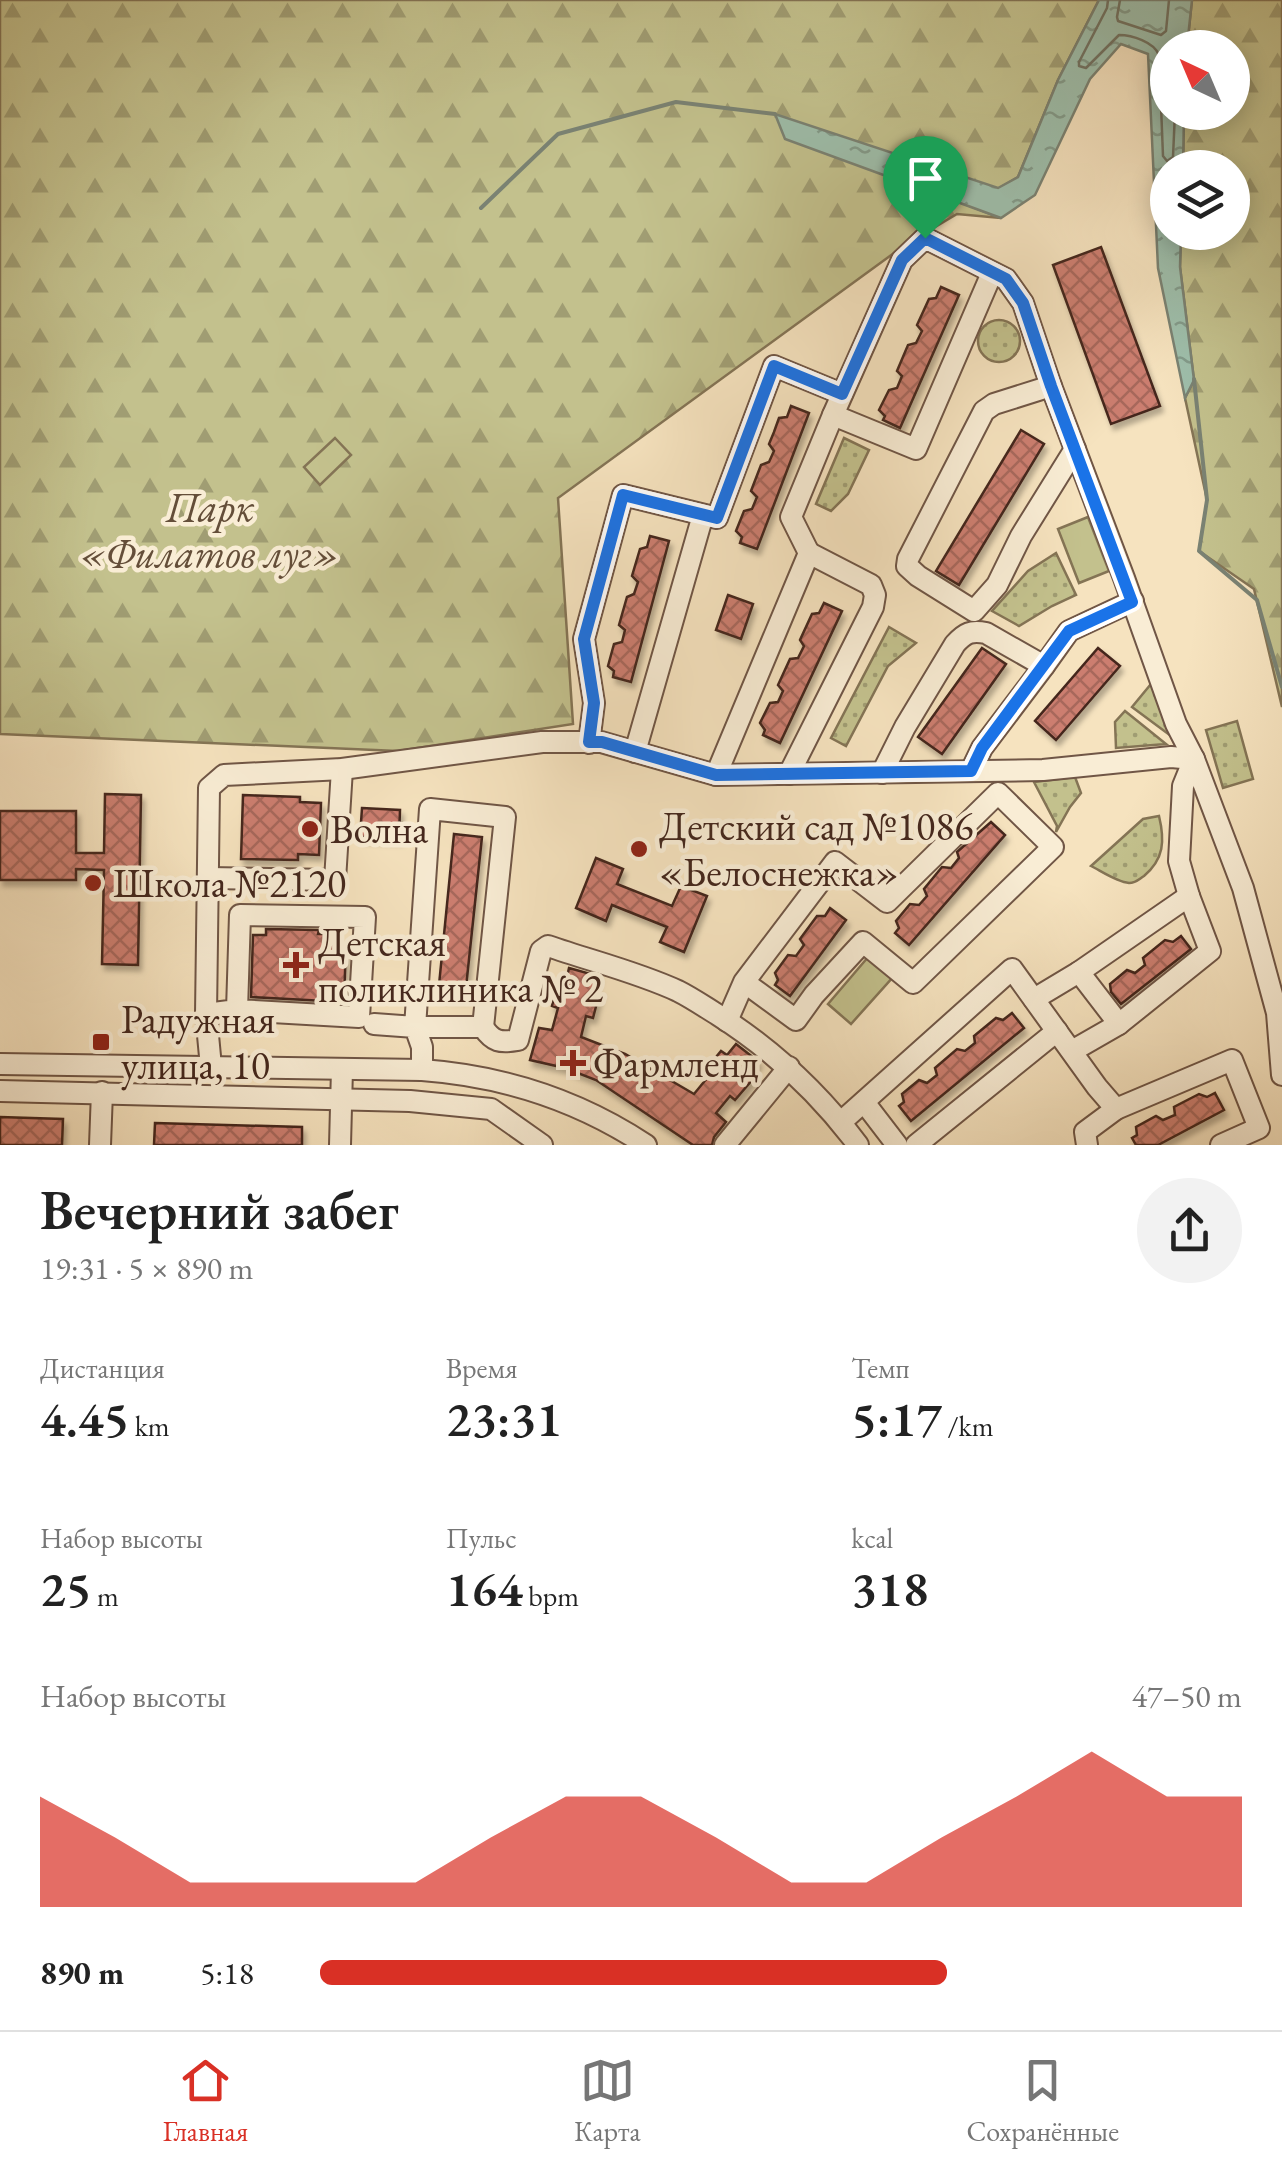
<!DOCTYPE html>
<html lang="ru">
<head>
<meta charset="utf-8">
<style>
	:root { --surface:#fff; --page:#f2f2f2; --text:#222; --muted:#767676; --line:#e0e0e0; --accent:#d93025 }
	body { margin:0; font-family:"EB Garamond",serif; background:var(--page); color:var(--text); height:100vh; display:flex; flex-direction:column; font-size:38px; white-space:nowrap }
	* { box-sizing:border-box; margin:0 }
	p { font-size:32px; color:var(--muted) }
	.icon { flex:none; width:55px; height:55px; fill:none; stroke:currentColor; stroke-width:2; stroke-linecap:round; stroke-linejoin:round }
	.map { position:relative; height:1145px; overflow:hidden }
	.panel { display:flex; flex-direction:column; background:var(--surface); flex:1 }
	.panel>* { flex:none }
	.needle { width:65px; rotate:316deg }
	.controls { position:absolute; left:1150px; top:30px; display:grid; gap:20px }
	.controls a { display:grid; place-items:center; width:100px; height:100px; border-radius:50%; background:var(--surface); box-shadow:0 5px 25px #0003; font-size:50px }
	.pin { position:absolute; display:grid; place-items:center; width:85px; height:85px; color:#fff; margin:-102px -42px; border-radius:50% 50% 50% 0; rotate:-45deg; box-shadow:0 0 10px #0007 }
	.pin .icon { rotate:45deg }
	.round { display:grid; place-items:center; flex:none; width:105px; height:105px; border-radius:52px; background:var(--page) }
	.overview { display:flex; align-items:center; justify-content:space-between; height:170px; padding:0 40px }
	h1 { font-size:55px; font-weight:600; line-height:75px }
	.figures { display:grid; grid-template-columns:repeat(3,1fr); gap:15px; height:170px; padding:10px 40px }
	.figures div { display:grid; align-content:center }
	.figures b { font-size:50px; font-weight:600 }
	.figures small { font-size:28px; font-weight:400 }
	.figures p { font-size:28px }
	.chart { height:280px; padding:20px 40px }
	.chart p { display:flex; justify-content:space-between }
	.chart svg { width:100%; height:180px; margin-top:10px; fill:var(--accent); opacity:.7 }
	ul { padding:0 40px; list-style:none; font-size:32px }
	li { display:grid; grid-template-columns:160px 120px 1fr; align-items:center; height:75px }
	li i { height:25px; border-radius:12px; background:var(--accent) }
	.tab-bar { display:flex; justify-content:space-around; align-items:center; height:140px; border-top:2px solid var(--line); background:var(--surface); font-size:28px; color:var(--muted) }
	.tab-bar a { display:grid; justify-items:center; gap:5px }
	.tab-bar .active { color:var(--accent) }
	.map>svg:first-child { display:block }
	.grass { fill:url(#grass-dots); stroke:#847455; stroke-width:2.5 }
	.forest { fill:url(#forest-firs); stroke:#847455; stroke-width:2.5 }
	.garden { fill:#c3c18d; stroke:#847455; stroke-width:2.5 }
	.water { fill:url(#water-ripples); stroke:#7a8273; stroke-width:2.5 }
	.lines { fill:none; stroke-linecap:round; stroke-linejoin:round }
	.shore { stroke:#717364; stroke-width:2.5 }
	.stream { stroke:#7a8273; stroke-width:4 }
	.building { fill:url(#building-cross-hatch); stroke:#44271d; stroke-width:2.5; filter:url(#shadow) }
	.minor-casing { stroke:#705646; stroke-width:24 }
	.minor { stroke:#f9edd5; stroke-width:20 }
	.route-casing { stroke:#fff; stroke-width:20 }
	.route { stroke:#1a73e8; stroke-width:12 }
	.poi-dot { fill:#8f2418; stroke:#f9edd5; stroke-width:4 }
	.labels { text-anchor:middle; dominant-baseline:central; stroke-width:9; stroke-linejoin:round; paint-order:stroke }
	.park-label { font-size:40px; font-style:italic; fill:#644e39; stroke:#f9edd5 }
	.poi-label { font-size:40px; fill:#44271d; stroke:#f9edd5; text-anchor:start }
</style>
</head>
<body>
<div class="map">
<svg width="1282" height="1145" viewBox="0 0 1282 1145">
	<defs>
		<pattern id="grass-dots" width="8" height="8" patternUnits="userSpaceOnUse" patternTransform="scale(2.5)"><rect width="8" height="8" fill="#c3c18d"/><path d="M2 2h.1M6 6h.1" fill="none" stroke="#a09d73" stroke-width="1.8" stroke-linecap="round"/></pattern>
		<pattern id="forest-firs" width="22" height="20" patternUnits="userSpaceOnUse" patternTransform="scale(2.5)"><rect width="22" height="20" fill="#c3c18d"/><path d="M5 1l3.5 6h-7zM16 11l3.5 6h-7z" fill="#a09d73"/></pattern>
		<pattern id="water-ripples" width="26" height="14" patternUnits="userSpaceOnUse" patternTransform="scale(2.5)"><rect width="26" height="14" fill="#9ebfac"/><path d="M2 4q2-2 4 0t4 0M15 11q2-2 4 0t4 0" fill="none" stroke="#829b8b"/></pattern>
		<pattern id="building-cross-hatch" width="8" height="8" patternUnits="userSpaceOnUse" patternTransform="scale(2.5)"><rect width="8" height="8" fill="#cc7e6f"/><path d="M0 0l8 8M0 8l8-8" fill="none" stroke="#a7675b"/></pattern>
		<filter id="shadow"><feDropShadow dx="3" dy="5.5" stdDeviation="2.5" flood-color="#0004"/></filter>
	</defs>
	<rect width="100%" height="100%" fill="#f6e3bf"/>
	<filter id="stains"><feTurbulence type="fractalNoise" baseFrequency=".002" numOctaves="4"/><feColorMatrix values="0 0 0 0 .2 0 0 0 0 .09 0 0 0 0 .02 0 0 0 .5 -.17"/></filter>
	<radialGradient id="worn" r=".72"><stop offset=".6" stop-color="#630" stop-opacity="0"/><stop offset="1" stop-color="#630" stop-opacity=".3"/></radialGradient>
	<g class="grass">
		<circle cx="999" cy="341" r="21"/>
		<path d="M844,438L869,450L848,494L831,511L816,504Z"/>
		<path d="M1056,553L1076,595L1052,606L1019,626L992,611L1028,571Z"/>
		<path d="M889,627L916,643L888,666L846,746L831,738Z"/>
		<path d="M1151,684L1171,736L1132,707Z"/>
		<path d="M1125,711L1166,744L1116,748L1115,722Z"/>
		<path d="M1237,721L1253,779L1223,788L1206,730Z"/>
		<path d="M1075,777L1081,793L1070,807L1056,832L1057,826L1034,782Z"/>
		<path d="M1159,816C1165,841 1164,859 1144,876C1138,880 1136,883 1129,883C1117,882 1101,871 1091,866L1143,819Z"/>
	</g>
	<g class="forest">
		<path d="M0,0H1099L1058,80L1018,177L998,189L775,115L895,177L1001,218L957,214L905,245L558,498L573,724L398,751L0,734Z"/>
		<path d="M1192,0H1282V707L1254,589L1199,551L1207,500L1185,398L1194,380L1180,267L1181,233L1232,232V168L1183,167L1184,113L1232,112V48L1187,47Z"/>
	</g>
	<g class="garden">
		<path d="M335,438L351,455L320,485L304,467Z"/>
		<path d="M1088,517L1109,571L1079,583L1058,529Z"/>
		<path d="M869,956L893,977L851,1024L828,1004Z"/>
	</g>
	<path class="water" d="M1099,0H1192L1187,47L1168,48V112L1184,113L1183,167L1168,168V232L1181,233L1180,267L1194,380L1185,398L1158,268L1148,54L1121,44L1090,79L1035,195L1001,218L785,139L775,114L998,188L1018,177L1058,80Z"/>
	<g class="lines">
		<g class="shore">
			<path d="M1108,0L1107,8L1079,62V66L1086,68L1119,35C1132,35 1154,42 1159,55L1163,156L1167,161L1173,157L1175,112"/>
			<path d="M1120,0L1117,17L1118,21L1161,35L1166,31L1169,0"/>
		</g>
		<g class="stream">
			<path d="M481,208L558,134L676,102L775,114"/>
			<path d="M1194,379L1207,500L1199,551L1257,600L1282,687"/>
		</g>
	</g>
	<g class="building">
		<path d="M1101,247L1160,406L1111,424L1053,265Z"/>
		<path d="M941,287L959,295L900,428L883,420L885,416L879,410L889,390L897,388L902,376L897,371L908,345L916,343L922,331L917,325L929,299L936,298Z"/>
		<path d="M791,406L809,413L757,549L740,543L742,537L736,531L744,511L752,509L757,497L751,491L761,465L769,462L774,451L769,444L774,432L779,418L787,417Z"/>
		<path d="M1021,430L1044,444L959,585L936,571Z"/>
		<path d="M650,536L669,541L631,682L613,677L614,671L608,666L614,644L622,642L625,630L619,625L627,597L634,594L638,582L632,576L640,549L647,547Z"/>
		<path d="M728,595L753,604L741,639L716,630Z"/>
		<path d="M824,603L842,611L780,743L763,735L765,730L760,723L770,703L778,702L783,691L778,685L790,659L798,658L804,646L800,640L812,614L819,613Z"/>
		<path d="M982,648L1006,664L942,754L918,737Z"/>
		<path d="M1098,648L1120,666L1056,740L1035,721Z"/>
		<path d="M105,794L141,795L138,965L102,964L104,870L76,869V880H0V811H76V853H104Z"/>
		<path d="M243,795L300,797V802L321,803L319,855L298,854V860L241,859Z"/>
		<path d="M362,808L400,810L399,839L360,837Z"/>
		<path d="M991,822L1005,835L909,945L895,933L899,928L896,921L910,904L919,905L927,896L924,889L942,867L951,868L959,858L957,852Z"/>
		<path d="M454,834L482,837L465,997L438,995Z"/>
		<path d="M596,858L623,869L617,884L672,906L681,886L707,896L684,952L660,942L667,927L612,905L606,921L576,908Z"/>
		<path d="M830,908L846,920L790,996L775,985L778,980L775,973L788,955L796,956L804,945L800,939L817,916H825Z"/>
		<path d="M266,929L319,930L318,934H328V944H346L344,1002L251,997L253,935H266Z"/>
		<path d="M1181,936L1191,949L1121,1004L1111,992L1110,984L1127,970L1135,973L1145,965L1143,958L1165,940L1173,942Z"/>
		<path d="M569,968L598,976L594,990L600,991L593,1018L586,1016L581,1037L625,1054L694,1094L708,1077L703,1073L721,1051L727,1055L736,1044L759,1062L748,1075L753,1079L735,1100L730,1096L716,1113L726,1122L714,1137L712,1145H693L596,1080L565,1068L530,1060L539,1028L552,1030L558,1008L552,1006L559,979L566,981Z"/>
		<path d="M1012,1013L1024,1028L911,1121L899,1106L904,1102L902,1094L919,1080L927,1083L937,1075L935,1068L957,1049L965,1051L975,1043L974,1036L996,1018L1003,1020Z"/>
		<path d="M1215,1093L1224,1110L1158,1145H1136L1132,1138L1137,1135L1136,1127L1156,1116L1163,1120L1175,1115L1174,1107L1199,1094L1207,1097Z"/>
		<path d="M0,1117L63,1119L62,1145H0Z"/>
		<path d="M155,1123L302,1127V1145H154Z"/>
	</g>
	<g class="lines">
		<g class="minor-casing">
			<g id="minor">
				<path d="M1051,386L994,404L984,411L908,559L907,566L918,576L974,611L997,585L1021,536L1075,449"/>
				<path d="M833,415L916,449L992,273"/>
				<path d="M589,743L594,703L584,639L623,495L717,518L774,366L842,394"/>
				<path d="M635,752L703,515"/>
				<path d="M971,771L982,748L1044,666"/>
				<path d="M882,773L905,727L955,644C965,633 971,630 986,633L1044,666L1069,631L1133,601"/>
				<path d="M789,774L873,607L875,595L871,585L809,553"/>
				<path d="M716,775L809,553L791,517L833,415L902,260L925,238L1006,279L1023,303L1051,386L1124,578L1176,724L1194,759L1183,786L1179,861L1189,896"/>
				<path d="M208,878L335,880L342,769"/>
				<path d="M1079,972L1119,1024"/>
				<path d="M1034,999L1079,972L1189,896L1210,951L1119,1024L1072,1051"/>
				<path d="M206,1014L237,1010L240,915L365,917L359,1017L237,1010"/>
				<path d="M727,1021L744,982L835,862L887,902L998,793L1053,847L913,983L863,942L814,995L796,1020L744,982"/>
				<path d="M374,1024L415,1027H483L505,817L430,809L415,1027L422,1047V1070"/>
				<path d="M483,1027C493,1042 500,1043 518,1040L541,951L548,946C591,961 637,972 678,991C692,998 705,1007 718,1015C773,1050 819,1093 858,1145"/>
				<path d="M0,1064L422,1070C504,1076 578,1100 646,1145"/>
				<path d="M211,1067L206,1014L209,788L224,775L342,769L542,742H601L716,775L1043,770L1171,757L1194,759L1243,888L1277,1013L1282,1075"/>
				<path d="M0,1091L410,1101L491,1109L542,1145"/>
				<path d="M864,1102L897,1145"/>
				<path d="M1116,1109L1232,1060L1259,1128L1221,1145"/>
				<path d="M841,1122L1012,969L1097,1087L1116,1109L1085,1132L1087,1145"/>
				<path d="M100,1145L102,1092"/>
				<path d="M340,1145L342,1069"/>
				<path d="M725,1145L789,1067"/>
				<path d="M916,1145L1057,1031"/>
			</g>
		</g>
		<use href="#minor" class="minor"/>
	</g>
	<g class="lines">
		<g class="route-casing">
			<path id="route" d="M925,238L1006,279L1023,303L1051,386L1132,602L1069,631L982,748L971,771L716,775L602,742H589L594,703L584,639L623,495L717,518L774,366L842,394L902,260Z"/>
		</g>
		<use href="#route" class="route"/>
	</g>
	<g class="poi-dot">
		<circle cx="310" cy="829" r="10"/>
		<circle cx="639" cy="849" r="10"/>
		<circle cx="93" cy="883" r="10"/>
		<path d="M291 950h10v10h10v10h-10v10h-10v-10h-10v-10h10z"/>
		<rect x="91" y="1032" width="20" height="20" rx="5"/>
		<path d="M568 1048h10v10h10v10h-10v10h-10v-10h-10v-10h10z"/>
	</g>
	<g class="labels">
		<g class="park-label">
			<text x="210" y="507">Парк<tspan x="210" dy="46">«Филатов луг»</tspan></text>
		</g>
		<g class="poi-label">
			<text x="659" y="826">Детский сад №1086<tspan x="659" dy="46">«Белоснежка»</tspan></text>
			<text x="330" y="829">Волна</text>
			<text x="113" y="883">Школа №2120</text>
			<text x="318" y="942">Детская<tspan x="318" dy="46">поликлиника № 2</tspan></text>
			<text x="121" y="1019">Радужная<tspan x="121" dy="46">улица, 10</tspan></text>
			<text x="593" y="1063">Фармленд</text>
		</g>
	</g>
	<rect width="100%" height="100%" filter="url(#stains)"/>
	<rect width="100%" height="100%" fill="url(#worn)"/>
</svg>
<div class="controls">
<a><svg class="needle" viewBox="-14 -14 28 28"><path d="M0-13l5 13h-10z" fill="#e53935"/><path d="M0 13l5-13h-10z" fill="#767676"/></svg></a>
<a><svg class="icon" aria-label="layers" viewBox="0 0 24 24"><path d="M12 4l9 5-9 5-9-5zM3 14l9 5 9-5"/></svg></a>
</div>
<div class="pin" style="left:925px;top:238px;background:#1e9e55"><svg class="icon" aria-label="arrive" viewBox="0 0 24 24"><path d="M6 21V4h12l-3 4 3 4H6"/></svg></div>
</div>
<section class="panel">
<div class="overview"><div><h1>Вечерний забег</h1><p>19:31 · 5 × 890 m</p></div><a class="round"><svg class="icon" aria-label="share" viewBox="0 0 24 24"><path d="M12 15V3M7 8l5-5 5 5M5 13v7h14v-7"/></svg></a></div>
<div class="figures">
<div><p>Дистанция</p><b>4.45<small> km</small></b></div>
<div><p>Время</p><b>23:31</b></div>
<div><p>Темп</p><b>5:17<small> /km</small></b></div>
</div>
<div class="figures">
<div><p>Набор высоты</p><b>25<small> m</small></b></div>
<div><p>Пульс</p><b>164<small> bpm</small></b></div>
<div><p>kcal</p><b>318</b></div>
</div>
<div class="chart"><p><span>Набор высоты</span>47–50 m</p>
<svg viewBox="0 0 160 44" preserveAspectRatio="none"><path d="M0 44V17L10 27L20 38L30 38L40 38L50 38L60 27L70 17L80 17L90 27L100 38L110 38L120 27L130 17L140 6L150 17L160 17V44z"/></svg>
</div>
<ul>
<li><b>890 m</b>5:18<i style="width:68%"></i></li>
</ul>
</section>
<nav class="tab-bar">
<a class="active"><svg class="icon" aria-label="home" viewBox="0 0 24 24"><path d="M3 11l9-7 9 7M6 9v11h12V9"/></svg>Главная</a>
<a><svg class="icon" aria-label="map" viewBox="0 0 24 24"><path d="M3 6l6-2 6 2 6-2v14l-6 2-6-2-6 2zM9 4v14M15 6v14"/></svg>Карта</a>
<a><svg class="icon" aria-label="saved" viewBox="0 0 24 24"><path d="M7 4h10v16l-5-4-5 4z"/></svg>Сохранённые</a>
</nav>
</body>
</html>
